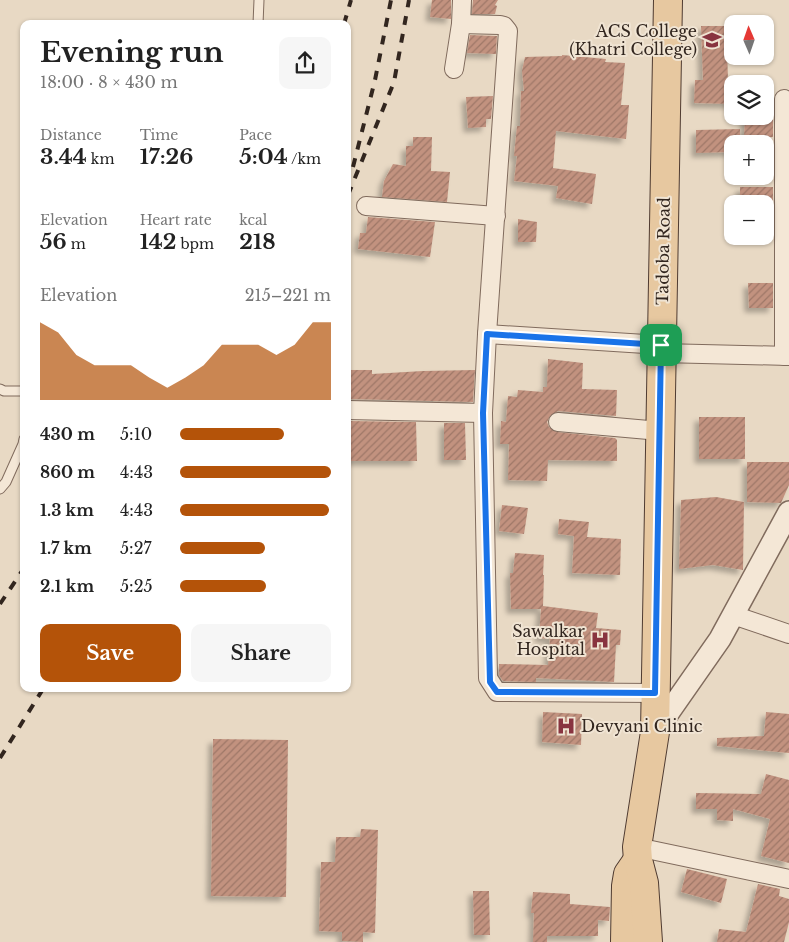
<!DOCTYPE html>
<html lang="en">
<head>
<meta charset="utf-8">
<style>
	:root { --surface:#fff; --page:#f6f6f6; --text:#222; --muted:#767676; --accent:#b45309 }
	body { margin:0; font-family:"Libre Baskerville",serif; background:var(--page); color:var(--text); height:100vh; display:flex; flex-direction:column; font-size:19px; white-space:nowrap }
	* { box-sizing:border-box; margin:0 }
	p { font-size:16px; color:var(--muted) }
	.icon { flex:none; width:28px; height:28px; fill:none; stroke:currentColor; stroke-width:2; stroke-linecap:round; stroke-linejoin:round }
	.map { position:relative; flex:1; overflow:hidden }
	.details { position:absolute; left:20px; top:20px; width:331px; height:672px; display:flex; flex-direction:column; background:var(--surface); border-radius:10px; box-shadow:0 1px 4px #0004 }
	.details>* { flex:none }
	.needle { width:32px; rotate:358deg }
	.tools { position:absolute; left:724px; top:15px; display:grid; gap:10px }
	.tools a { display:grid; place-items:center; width:50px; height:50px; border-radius:10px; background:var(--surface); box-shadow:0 1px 4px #0004; font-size:25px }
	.pin { position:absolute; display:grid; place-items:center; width:42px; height:42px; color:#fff; margin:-21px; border-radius:10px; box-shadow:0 2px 8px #0006 }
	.round { display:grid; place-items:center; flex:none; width:52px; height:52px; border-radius:10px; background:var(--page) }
	.overview { display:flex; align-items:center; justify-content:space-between; height:85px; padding:0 20px }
	h1 { font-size:28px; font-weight:800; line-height:38px }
	.stats { display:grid; grid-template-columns:repeat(3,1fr); gap:8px; height:85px; padding:5px 20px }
	.stats div { display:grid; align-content:center }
	.stats b { font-size:21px; font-weight:800 }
	.stats small { font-size:14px; font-weight:400 }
	.stats p { font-size:14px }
	.chart { height:140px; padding:10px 20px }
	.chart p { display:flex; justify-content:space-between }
	.chart svg { width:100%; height:90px; margin-top:5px; fill:var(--accent); opacity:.7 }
	.action { display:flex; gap:10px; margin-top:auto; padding:10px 20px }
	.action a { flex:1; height:58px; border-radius:10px; background:var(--accent); color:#fff; font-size:20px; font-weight:800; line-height:58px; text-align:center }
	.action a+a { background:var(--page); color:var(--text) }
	ul { padding:0 20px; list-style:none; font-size:16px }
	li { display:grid; grid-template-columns:80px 60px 1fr; align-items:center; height:38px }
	li i { height:12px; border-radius:6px; background:var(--accent) }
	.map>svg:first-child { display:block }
	.building { fill:url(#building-hatch); filter:url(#shadow) }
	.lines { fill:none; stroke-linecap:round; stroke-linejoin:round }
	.service-casing { stroke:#806b5d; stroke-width:11 }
	.minor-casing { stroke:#806b5d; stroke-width:20 }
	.tertiary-casing { stroke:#806b5d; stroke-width:24 }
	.primary-casing { stroke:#4f3b31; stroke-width:30 }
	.service { stroke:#f4e7d6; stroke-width:9 }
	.minor { stroke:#f4e7d6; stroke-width:18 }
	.tertiary { stroke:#f4e7d6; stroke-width:21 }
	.primary { stroke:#e7c8a0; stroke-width:28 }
	.rail { stroke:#32261f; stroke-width:4; stroke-dasharray:9 9; stroke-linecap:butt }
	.route-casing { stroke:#fff; stroke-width:10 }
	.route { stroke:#1a73e8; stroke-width:6 }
	.labels { text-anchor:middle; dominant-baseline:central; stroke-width:4; stroke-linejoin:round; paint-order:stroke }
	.poi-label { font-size:16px; fill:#32261f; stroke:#f0e4d3; text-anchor:end }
	.street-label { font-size:16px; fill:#32261f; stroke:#f0e4d3 }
</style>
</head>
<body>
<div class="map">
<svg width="789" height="942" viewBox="0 0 789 942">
	<defs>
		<pattern id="building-hatch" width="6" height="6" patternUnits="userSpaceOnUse" patternTransform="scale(1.25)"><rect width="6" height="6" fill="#c2927f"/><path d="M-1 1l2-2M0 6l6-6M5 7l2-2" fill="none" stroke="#9e7767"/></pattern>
		<filter id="shadow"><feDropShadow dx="-4.5" dy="4.5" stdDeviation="2.5" flood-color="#0004"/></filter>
	</defs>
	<rect width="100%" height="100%" fill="#e8d9c4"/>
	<g class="building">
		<path d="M432,0H451V19L430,17Z"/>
		<path d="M473,0H498L495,5L497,6L495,14H472Z"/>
		<path d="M701,26H732V44L727,45L728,81H732V104L694,103L695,80H703Z"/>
		<path d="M470,35L497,36L496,54L467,53Z"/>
		<path d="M562,55L606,59L605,62L625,63L621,105H629L626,139L556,131L553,168L596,174L592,204L556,198L558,186L514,181L517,156H514L517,126H520L521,91H524L522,71L525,57L562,56Z"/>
		<path d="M493,96L491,119H486V127L468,128L466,97Z"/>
		<path d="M745,117H773V137H744Z"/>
		<path d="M740,129V144H732V152L696,153V130Z"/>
		<path d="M413,137H432L431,171L450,172L447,202L382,197L384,181L393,164L406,166V146H413Z"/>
		<path d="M740,187H773V207H765V204H740Z"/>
		<path d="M368,217L435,222L430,257L358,249L360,233H366Z"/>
		<path d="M518,219L537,222L536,242H518Z"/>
		<path d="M748,283H773V308H749Z"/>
		<path d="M548,359L583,363L582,389L617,390L616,416L558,411L550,416L547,422L549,427L557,432L615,438L617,440V461L548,460L547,481L508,480L509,444H500L501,421L506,422L508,396L517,397L518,390L543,392V387H547Z"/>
		<path d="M349,370H372V374L423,371L475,370L473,402L350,399Z"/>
		<rect x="699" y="417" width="46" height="42"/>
		<path d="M348,421L416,422L417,461H348Z"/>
		<path d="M444,423H465L466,460H444Z"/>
		<path d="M747,462H789V485L781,503L747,502Z"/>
		<path d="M716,497L744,502L743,570L713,565L679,569L681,500Z"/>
		<path d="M502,505L528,508L524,534L499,531Z"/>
		<path d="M559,519L589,522L587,537L621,539L620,575L572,573L574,536L558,534Z"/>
		<path d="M515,553L544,555L543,575H544L543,606L598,613L596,628L621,630L620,645H616L614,682L536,678V682L503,681L499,675V664L548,665L550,639L539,638L541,609H511L510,573H513Z"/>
		<path d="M543,712L582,714L581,745L542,742Z"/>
		<path d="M766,712L789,714V753L717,746V738L764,736Z"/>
		<path d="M213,739L288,740L286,897L211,896Z"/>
		<path d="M766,774L789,780V863L761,856L770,819L733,809V821L717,820V809H696V793L761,794Z"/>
		<path d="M361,829L378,830L375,933L363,932V942L342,941V932L319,931L321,862H335L336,837H360Z"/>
		<path d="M687,869L727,879L721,903L681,892Z"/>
		<path d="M758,884L780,889L779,896L789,899V922L784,942H717L719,929L746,932Z"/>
		<path d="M473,891H489L490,935H474Z"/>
		<path d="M533,892L570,894V904L610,907L609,921L598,920V936H547V942H533L534,913H531Z"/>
	</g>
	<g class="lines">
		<g class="service-casing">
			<g id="service">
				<path d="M258,24L259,0"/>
				<path d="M0,389L4,391H24"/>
				<path d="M0,489L6,482L23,444L24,439"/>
			</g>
		</g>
		<g class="minor-casing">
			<g id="minor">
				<path d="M461,24L500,25L504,26L508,31L487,334L483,413L488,678L497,692L655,693"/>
				<path d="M454,69L461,24L462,0"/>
				<path d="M784,99V356"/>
				<path d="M366,206L496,216"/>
				<path d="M487,334L661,345"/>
				<path d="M661,353L789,356"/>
				<path d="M348,410L483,413"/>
				<path d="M558,422L660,431"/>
				<path d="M733,615L789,634"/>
				<path d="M637,847L789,879"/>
			</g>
		</g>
		<g class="tertiary-casing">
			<path id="tertiary" d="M655,732L720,639L789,512"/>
		</g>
		<g class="primary-casing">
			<g id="primary">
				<path d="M625,942L626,886L628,874L637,861"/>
				<path d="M648,942L644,883L638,860L637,847L655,732L668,0"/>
			</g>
		</g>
		<use href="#service" class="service"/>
		<use href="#minor" class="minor"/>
		<use href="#tertiary" class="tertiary"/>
		<use href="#primary" class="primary"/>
		<g class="rail">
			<path d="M344,24L351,0"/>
			<path d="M353,167L375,80L391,0"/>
			<path d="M348,195L394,82L409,0"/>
			<path d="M0,604L24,568"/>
			<path d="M0,758L43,689"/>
		</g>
	</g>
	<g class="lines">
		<g class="route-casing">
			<path id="route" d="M487,334L661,345L655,693L497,692L490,682L483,413Z"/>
		</g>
		<use href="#route" class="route"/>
	</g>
	<defs>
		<g id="university-bare" transform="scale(1.5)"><path d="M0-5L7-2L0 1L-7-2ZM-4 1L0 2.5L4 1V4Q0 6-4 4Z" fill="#883440" stroke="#f0e4d3" stroke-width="2.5" paint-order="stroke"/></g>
		<g id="hospital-bare" transform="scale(1.5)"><path d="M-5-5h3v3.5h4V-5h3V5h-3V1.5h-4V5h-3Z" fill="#883440" stroke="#f0e4d3" stroke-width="2.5" paint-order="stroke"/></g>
	</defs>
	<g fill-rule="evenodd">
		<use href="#university-bare" x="712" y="40"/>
		<use href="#hospital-bare" x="600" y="640"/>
		<use href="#hospital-bare" x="566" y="726"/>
	</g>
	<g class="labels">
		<g class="poi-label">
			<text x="697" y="31">ACS College<tspan x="697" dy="18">(Khatri College)</tspan></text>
			<text x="585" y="631">Sawalkar<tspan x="585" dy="18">Hospital</tspan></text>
			<text x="581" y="726" text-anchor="start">Devyani Clinic</text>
		</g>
		<g class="street-label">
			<text transform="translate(663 251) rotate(-89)">Tadoba Road</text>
		</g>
	</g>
</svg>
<div class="tools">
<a><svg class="needle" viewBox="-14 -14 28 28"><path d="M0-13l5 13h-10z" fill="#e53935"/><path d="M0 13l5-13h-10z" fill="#767676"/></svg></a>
<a><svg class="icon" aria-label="layers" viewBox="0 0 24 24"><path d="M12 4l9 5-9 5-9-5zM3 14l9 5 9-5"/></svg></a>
<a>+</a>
<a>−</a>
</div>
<div class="pin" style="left:661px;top:345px;background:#1e9e55"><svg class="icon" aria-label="arrive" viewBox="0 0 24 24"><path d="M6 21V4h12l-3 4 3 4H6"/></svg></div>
<section class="details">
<div class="overview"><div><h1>Evening run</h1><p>18:00 · 8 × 430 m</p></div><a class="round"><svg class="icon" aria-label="share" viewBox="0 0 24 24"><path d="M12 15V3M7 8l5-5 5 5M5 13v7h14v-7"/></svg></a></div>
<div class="stats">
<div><p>Distance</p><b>3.44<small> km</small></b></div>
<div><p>Time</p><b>17:26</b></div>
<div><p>Pace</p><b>5:04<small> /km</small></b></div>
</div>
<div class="stats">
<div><p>Elevation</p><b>56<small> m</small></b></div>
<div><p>Heart rate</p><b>142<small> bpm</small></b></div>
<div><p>kcal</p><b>218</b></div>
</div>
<div class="chart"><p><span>Elevation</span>215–221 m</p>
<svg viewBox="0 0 160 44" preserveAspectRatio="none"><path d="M0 44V6L10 11L20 22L30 27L40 27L50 27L60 33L70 38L80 33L90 27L100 17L110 17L120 17L130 22L140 17L150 6L160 6V44z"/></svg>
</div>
<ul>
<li><b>430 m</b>5:10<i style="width:69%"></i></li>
<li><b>860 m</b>4:43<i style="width:100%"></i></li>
<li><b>1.3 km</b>4:43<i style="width:99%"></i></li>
<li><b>1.7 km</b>5:27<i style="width:56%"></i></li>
<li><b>2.1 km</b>5:25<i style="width:57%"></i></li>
</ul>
<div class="action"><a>Save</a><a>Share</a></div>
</section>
</div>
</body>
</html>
